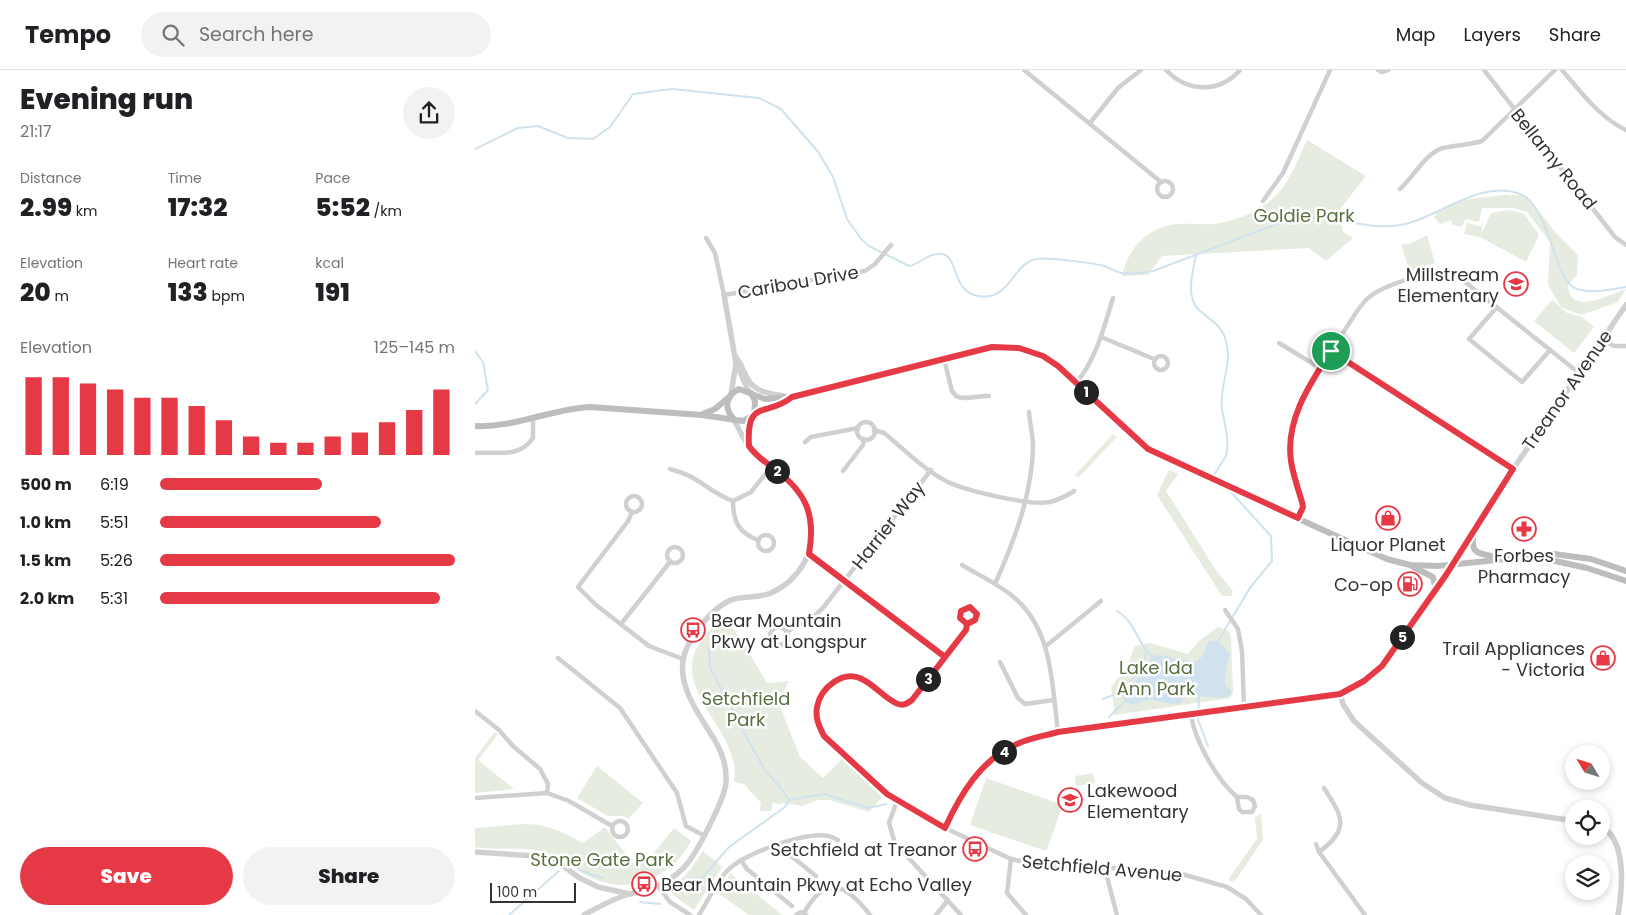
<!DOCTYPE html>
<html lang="en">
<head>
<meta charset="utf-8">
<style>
	:root { --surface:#fff; --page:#f2f2f2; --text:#202124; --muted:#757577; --line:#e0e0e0; --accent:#e63946 }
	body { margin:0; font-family:Poppins,sans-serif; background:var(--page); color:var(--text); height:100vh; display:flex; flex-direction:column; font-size:19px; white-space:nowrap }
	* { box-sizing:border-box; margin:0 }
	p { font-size:16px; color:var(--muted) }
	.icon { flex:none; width:28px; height:28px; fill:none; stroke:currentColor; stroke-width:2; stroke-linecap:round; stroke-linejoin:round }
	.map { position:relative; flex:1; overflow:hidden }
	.drawer { display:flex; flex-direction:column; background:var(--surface); width:475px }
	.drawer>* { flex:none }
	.needle { width:32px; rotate:308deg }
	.tools { position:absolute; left:1090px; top:675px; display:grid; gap:10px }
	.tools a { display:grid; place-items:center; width:45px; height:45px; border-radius:50%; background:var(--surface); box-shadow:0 2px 8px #0003; font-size:25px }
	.scale { position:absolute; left:15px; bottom:12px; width:86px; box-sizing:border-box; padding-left:5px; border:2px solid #333; border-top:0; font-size:14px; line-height:18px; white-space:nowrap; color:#333; -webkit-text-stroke:4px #fff; paint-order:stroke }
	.pin { position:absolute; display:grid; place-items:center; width:42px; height:42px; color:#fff; margin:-21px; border:2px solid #fff; border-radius:50%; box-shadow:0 1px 5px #0007 }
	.km { position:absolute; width:25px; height:25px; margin:-12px; border-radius:50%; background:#222; color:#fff; font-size:14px; line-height:25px; text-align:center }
	.round { display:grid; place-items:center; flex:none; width:52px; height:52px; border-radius:26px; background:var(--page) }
	.head { display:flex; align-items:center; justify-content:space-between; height:85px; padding:0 20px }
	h1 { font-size:28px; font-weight:800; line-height:38px }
	.metrics { display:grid; grid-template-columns:repeat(3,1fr); gap:8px; height:85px; padding:5px 20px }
	.metrics div { display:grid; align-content:center }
	.metrics b { font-size:25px; font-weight:800 }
	.metrics small { font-size:14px; font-weight:400 }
	.metrics p { font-size:14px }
	.chart { height:140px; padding:10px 20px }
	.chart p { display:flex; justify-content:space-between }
	.chart svg { width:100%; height:90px; margin-top:5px; stroke:var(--accent); stroke-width:6 }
	.primary-button { display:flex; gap:10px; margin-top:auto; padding:10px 20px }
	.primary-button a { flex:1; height:58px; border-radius:30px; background:var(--accent); color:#fff; font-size:20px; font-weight:800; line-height:58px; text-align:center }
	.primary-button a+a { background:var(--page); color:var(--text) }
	ul { padding:0 20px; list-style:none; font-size:16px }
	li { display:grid; grid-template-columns:80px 60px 1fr; align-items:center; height:38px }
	li i { height:12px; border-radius:6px; background:var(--accent) }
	header { display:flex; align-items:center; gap:30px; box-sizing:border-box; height:70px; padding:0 25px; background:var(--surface); border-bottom:1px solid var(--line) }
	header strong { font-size:24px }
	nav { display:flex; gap:28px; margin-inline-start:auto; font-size:18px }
	.search { width:350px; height:45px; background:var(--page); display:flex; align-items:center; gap:12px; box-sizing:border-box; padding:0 18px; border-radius:28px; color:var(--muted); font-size:19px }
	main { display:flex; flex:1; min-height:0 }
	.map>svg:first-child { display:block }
	.green { fill:#e6ecdf }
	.water { fill:#cfe2ee }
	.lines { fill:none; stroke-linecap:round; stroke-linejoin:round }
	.stream { stroke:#cfe2ee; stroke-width:2 }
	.minor { stroke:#d0d0d0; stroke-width:4.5 }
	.tertiary { stroke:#d0d0d0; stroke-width:5.5 }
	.secondary { stroke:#bdbdbd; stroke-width:6 }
	.route-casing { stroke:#fff; stroke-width:10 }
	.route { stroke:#e63946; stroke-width:6 }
	.labels { text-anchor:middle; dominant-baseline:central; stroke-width:5; stroke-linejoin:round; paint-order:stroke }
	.street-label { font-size:18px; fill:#333; stroke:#fff }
	.park-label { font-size:18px; fill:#56703f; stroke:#fff }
	.poi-label { font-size:18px; fill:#333; stroke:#fff; text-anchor:end }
</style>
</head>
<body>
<header>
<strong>Tempo</strong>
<div class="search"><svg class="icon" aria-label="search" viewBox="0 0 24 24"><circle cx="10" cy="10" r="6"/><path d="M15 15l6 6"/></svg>Search here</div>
<nav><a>Map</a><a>Layers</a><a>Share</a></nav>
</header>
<main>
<section class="drawer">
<div class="head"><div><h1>Evening run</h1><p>21:17</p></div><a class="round"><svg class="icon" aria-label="share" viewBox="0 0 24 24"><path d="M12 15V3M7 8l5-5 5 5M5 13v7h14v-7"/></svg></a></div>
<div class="metrics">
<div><p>Distance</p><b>2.99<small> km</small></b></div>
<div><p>Time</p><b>17:32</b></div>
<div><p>Pace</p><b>5:52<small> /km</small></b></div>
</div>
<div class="metrics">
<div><p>Elevation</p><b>20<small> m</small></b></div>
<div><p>Heart rate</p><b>133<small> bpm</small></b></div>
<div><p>kcal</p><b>191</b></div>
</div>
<div class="chart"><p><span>Elevation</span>125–145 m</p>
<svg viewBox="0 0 160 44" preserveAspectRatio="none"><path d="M5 44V6M15 44V6M25 44V9M35 44V12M45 44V16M55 44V16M65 44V20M75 44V27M85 44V35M95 44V38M105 44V38M115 44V35M125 44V33M135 44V28M145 44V22M155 44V12"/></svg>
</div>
<ul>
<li><b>500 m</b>6:19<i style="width:55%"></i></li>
<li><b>1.0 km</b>5:51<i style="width:75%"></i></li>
<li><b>1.5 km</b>5:26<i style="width:100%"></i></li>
<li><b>2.0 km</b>5:31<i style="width:95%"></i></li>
</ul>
<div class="primary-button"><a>Save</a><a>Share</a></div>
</section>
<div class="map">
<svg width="1151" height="845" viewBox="0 0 1151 845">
	<rect width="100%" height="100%" fill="#fff"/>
	<g class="green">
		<path d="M832,70L891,106L863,142L868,162L878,168L851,191L834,178L687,186L673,205L647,206C653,177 675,155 705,154C716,153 728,155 739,154C759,151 780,144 795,131C814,116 822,91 832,70Z"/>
		<path d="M1026,125H1048L1056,131L1080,162L1103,185L1102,205L1093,215C1095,247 1133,225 1151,219L1143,232L1106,245L1086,237L1073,215L1075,172L1052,142L1038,138H1007L1004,152L990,149L987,157L978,155L976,150L965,154L959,147C974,126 1003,130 1026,125Z"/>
		<path d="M1034,140L1049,144L1064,165L1051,192L1005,167L989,164L992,153L1007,157L1006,165L1016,143Z"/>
		<path d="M952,165L960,193L935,201L926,175L937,173Z"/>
		<path d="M1077,230L1092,243L1107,247L1119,257L1099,283L1059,251Z"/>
		<path d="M638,364L642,367L604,407L599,406Z"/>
		<path d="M694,400L703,404L691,421L740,499L758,521L756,526H747L682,425Z"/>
		<path d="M248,545L268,572L292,613L314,611L303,631L325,687L348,708L367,689L407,727L394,742L355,730H343L327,736L310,733L301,734L298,732L296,741H285L286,733L269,714L259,712C267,664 202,626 220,582C226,569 238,556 248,545Z"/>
		<path d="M743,557L754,561L756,568L758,623L755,628L640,645L636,617L651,598L660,576L675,573L713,584L724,571Z"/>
		<path d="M20,662L23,664L3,690L39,719L0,723V688Z"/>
		<path d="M122,696L168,733L153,749L148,746H133L102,728Z"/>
		<path d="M618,703L620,713L601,716L600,706Z"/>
		<path d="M511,708L588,735L571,781L495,755Z"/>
		<path d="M786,743L788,770L759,812L753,810L782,769L780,748Z"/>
		<path d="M49,754C73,754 88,762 108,773L130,757C139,770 149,781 159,794L173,790L199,758L216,771C198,807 156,825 119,809C101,801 88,787 69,782C46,776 23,781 0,777V758Z"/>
		<path d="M228,781L247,797L219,840L198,825L196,819L215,800Z"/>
		<path d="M255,803L307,845H274L243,823Z"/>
	</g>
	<path class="water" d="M738,571H743L755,584L750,606V615L756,621L755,626L743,628L709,625L706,633C695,637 684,629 673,630C664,631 659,638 649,632L648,625L668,602L677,586L686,585L720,592L727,587L733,572Z"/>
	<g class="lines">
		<g class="stream">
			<path d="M0,79L43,58L63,56L93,68L118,69L135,57L158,24L197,19L284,28L306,39L344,83L358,107L372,149L387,170L394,176L434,196C445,194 451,185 462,184C485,180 474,221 503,226C535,232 537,194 561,189C570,187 619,193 629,196C635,198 641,202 647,203C657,205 668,202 678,201L802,154C812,152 822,148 832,148C867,146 893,162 930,154C966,146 1005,109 1045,124C1076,136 1078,212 1102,219C1118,224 1135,219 1151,217"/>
			<path d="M721,185C718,201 710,227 724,240C735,250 747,255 751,271C758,294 744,315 747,339C749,352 754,366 752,380L751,386L737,408"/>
			<path d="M0,281L8,292L13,320L0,334"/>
			<path d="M642,541C661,552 662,574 677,586"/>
			<path d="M238,568L234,578L235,598L283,688L291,702L306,718"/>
			<path d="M743,571L775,518L797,491L796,466L755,421"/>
			<path d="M724,626L723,650L733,676"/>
			<path d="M628,629L641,624L659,608L664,602L672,581"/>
			<path d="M634,647L649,632"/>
			<path d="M306,719L314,729"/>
			<path d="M97,794L106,801L128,808"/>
			<path d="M210,821L227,808L254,777L310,737L314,730L349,724L393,738L411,734"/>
			<path d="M165,832L185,834"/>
			<path d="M34,845L84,801"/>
		</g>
		<g class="minor">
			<path d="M549,0L686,112"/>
			<path d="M691,0C712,22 744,24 765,0"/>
			<path d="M903,0L907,2L913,0"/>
			<path d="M1009,0L1140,167L1151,175"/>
			<path d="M1087,0C1106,22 1124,47 1151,60"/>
			<path d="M615,53L643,18L666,0"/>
			<circle cx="690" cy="119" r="8"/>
			<path d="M925,119C939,107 950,83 968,78C981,75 994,75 1007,71L1080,0"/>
			<path d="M788,131L808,103L855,0"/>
			<path d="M231,168L240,183L249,225L390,201L400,194L416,175"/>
			<path d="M1022,237L994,269L1047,312L1075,280"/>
			<path d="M626,267L679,289"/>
			<path d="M1127,270L1139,276H1151"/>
			<path d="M804,273L845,298"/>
			<path d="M856,281L1038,399"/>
			<circle cx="686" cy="293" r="7"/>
			<path d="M469,289L477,321L481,326C490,331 503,325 514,326"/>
			<path d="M601,313C621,290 629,257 638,228"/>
			<circle cx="391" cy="361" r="9"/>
			<path d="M399,360L409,363C429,379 450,401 473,412C492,421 555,436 575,432C584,430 591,426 599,421"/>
			<path d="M330,372L336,367L383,358"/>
			<path d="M0,383C22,381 44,389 58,368V347"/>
			<path d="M195,399C224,406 233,422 258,431L276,422L296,397"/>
			<path d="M368,401L388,375L389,369"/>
			<circle cx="159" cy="434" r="8"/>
			<path d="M258,431C258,452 264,463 283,470"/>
			<path d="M157,442L153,451L103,517L121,535L174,576L208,589"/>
			<path d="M823,448L828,437L827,432C822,413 813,393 816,373C820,331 845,298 867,264C875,253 882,239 891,230C906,215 960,198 980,204L1104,303"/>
			<circle cx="291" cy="473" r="8"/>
			<circle cx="200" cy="485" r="8"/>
			<path d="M334,483L470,587"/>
			<path d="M487,495C505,506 526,515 542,530C578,563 577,616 583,662"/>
			<path d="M520,514C539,471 557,425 558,377C558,366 555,354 554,342"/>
			<circle cx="493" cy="546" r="9"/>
			<path d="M750,540L763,559L767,581L769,636"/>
			<path d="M146,554L195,492"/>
			<path d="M492,554L491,560L433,633C407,640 394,589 357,614C349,619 344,627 342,636C340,648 344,656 349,666L422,731L470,758L536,789L568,796L662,799L707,804L752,817L771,829L786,845"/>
			<circle cx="304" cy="566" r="9"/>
			<path d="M311,562L337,548L347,539L456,400"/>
			<path d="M571,576L626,531"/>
			<path d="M83,588L145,638L202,723L211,756L228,765"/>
			<path d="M525,592L543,628L550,634L579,630"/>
			<path d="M0,641L24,660L38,676L65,699L73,714L72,723"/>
			<path d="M716,644C719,670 742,710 762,727H772L778,730L780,736L777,742H767L764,739L762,727"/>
			<path d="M0,728L72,723L94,731L137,756"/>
			<path d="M422,731L414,753L420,773L486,845"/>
			<circle cx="145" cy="759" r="8"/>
			<path d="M470,758C486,725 505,689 542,674C555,668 570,666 583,662L865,623"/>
			<path d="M309,772L315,785L341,806"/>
			<path d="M841,774L844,782L890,845"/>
			<path d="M844,782C875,759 868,747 849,718"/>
			<path d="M536,789L532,823L551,845"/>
			<path d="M266,790L272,799L317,836"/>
			<path d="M632,797V807L642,845"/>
			<path d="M183,816L195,832L215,845"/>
			<path d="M329,843C351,803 372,815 395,845"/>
			<path d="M224,845C233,831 241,812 253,800C269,784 330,761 353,766C356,766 360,769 363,770"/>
			<path d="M321,845L326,842L331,845"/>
			<path d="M461,845L473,830"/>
		</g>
		<g class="tertiary">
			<path d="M249,225L261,293L273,320"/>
			<path d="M260,286C265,292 267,297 270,304C278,322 291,323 309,326"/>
			<path d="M256,324L261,293"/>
			<path d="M274,376L273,362L277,347"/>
			<path d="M1099,751L995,735L970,728L947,713L879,651L868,634L865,623L896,606L913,587L971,505L1038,399L1151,235"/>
			<path d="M1126,756C1151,770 1148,815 1143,845"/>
			<path d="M0,782L61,786L84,793L103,807L123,817L155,824"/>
			<path d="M109,845C123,837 138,829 154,824C167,821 180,819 192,811C200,806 207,800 212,794C223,780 250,729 251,712C252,697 247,682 239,669C225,646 204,619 208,591C211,569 239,535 259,529C271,526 285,528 296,523C323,511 344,479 336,450C327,411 304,407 279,383C269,373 265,360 258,348"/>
		</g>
		<g class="secondary">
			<path d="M228,344L240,339L254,327"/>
			<path d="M279,345C290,336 306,336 317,327"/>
			<path d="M258,348C248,337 252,325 264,319L290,329L317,327L517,277C591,270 626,352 683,385L912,489L935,495L963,496L1079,484L1116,489L1151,501"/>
			<path d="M0,356C39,358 76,339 115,337L227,345L268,351L279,345L280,331L276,323"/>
			<path d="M1000,457C993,486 1002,483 1027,488"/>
			<path d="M1062,487L1112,498L1151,511"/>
			<path d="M938,497L958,507L961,520"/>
		</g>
	</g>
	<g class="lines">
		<g class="route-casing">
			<path id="route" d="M856,281C835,314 810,350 816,391C818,405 823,418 827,432L828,437L823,448L673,379L583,296L568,286L544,278L517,277L317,327C292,348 271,327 274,376C280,385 291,393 300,399C331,423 341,444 334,484L470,587L491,560L492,554L500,550L502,544L495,537L486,541L485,548L492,554L491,560L437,630C433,633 429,636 423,634C402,626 387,593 359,612C350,618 344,626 342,637C340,648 344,656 349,666L412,724L470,758C485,725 506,689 542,674C555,668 569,666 583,662L865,624L889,611L907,596L971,505L1038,399L856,281"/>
		</g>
		<use href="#route" class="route"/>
	</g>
	<defs>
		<g id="school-ring" transform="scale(1.25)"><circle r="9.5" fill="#fff" stroke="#e63946" stroke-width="1.5"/><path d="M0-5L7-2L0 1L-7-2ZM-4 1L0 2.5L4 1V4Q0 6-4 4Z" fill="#e63946"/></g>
		<g id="shop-ring" transform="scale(1.25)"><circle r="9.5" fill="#fff" stroke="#e63946" stroke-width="1.5"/><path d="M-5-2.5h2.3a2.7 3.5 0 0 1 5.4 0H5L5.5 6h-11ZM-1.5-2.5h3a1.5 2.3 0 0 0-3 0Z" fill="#e63946"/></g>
		<g id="pharmacy-ring" transform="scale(1.25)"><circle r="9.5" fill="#fff" stroke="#e63946" stroke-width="1.5"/><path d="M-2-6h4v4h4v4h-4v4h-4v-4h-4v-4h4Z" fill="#e63946"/></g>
		<g id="fuel-ring" transform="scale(1.25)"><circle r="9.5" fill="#fff" stroke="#e63946" stroke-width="1.5"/><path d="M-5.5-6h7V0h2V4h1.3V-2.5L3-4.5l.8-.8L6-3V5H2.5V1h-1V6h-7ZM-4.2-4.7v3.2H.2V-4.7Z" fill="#e63946"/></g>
		<g id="bus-ring" transform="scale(1.25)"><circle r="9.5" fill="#fff" stroke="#e63946" stroke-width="1.5"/><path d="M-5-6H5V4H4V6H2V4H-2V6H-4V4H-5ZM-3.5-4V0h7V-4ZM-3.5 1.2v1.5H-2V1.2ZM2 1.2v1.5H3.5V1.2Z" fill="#e63946"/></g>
	</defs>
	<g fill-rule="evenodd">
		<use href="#school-ring" x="1041" y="214"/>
		<use href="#shop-ring" x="913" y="448"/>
		<use href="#pharmacy-ring" x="1049" y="459"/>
		<use href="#fuel-ring" x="935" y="514"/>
		<use href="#bus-ring" x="218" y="560"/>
		<use href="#shop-ring" x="1128" y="588"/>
		<use href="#school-ring" x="595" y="730"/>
		<use href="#bus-ring" x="500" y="779"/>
		<use href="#bus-ring" x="169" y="814"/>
	</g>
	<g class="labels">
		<g class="street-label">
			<text transform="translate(1079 89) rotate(51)">Bellamy Road</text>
			<text transform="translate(323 212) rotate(-10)">Caribou Drive</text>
			<text transform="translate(1092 320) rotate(-55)">Treanor Avenue</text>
			<text transform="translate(413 455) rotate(-52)">Harrier Way</text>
			<text transform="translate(627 798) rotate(5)">Setchfield Avenue</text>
		</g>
		<g class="park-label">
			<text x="829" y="145">Goldie Park</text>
			<text x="681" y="597">Lake Ida<tspan x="681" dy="21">Ann Park</tspan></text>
			<text x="271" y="628">Setchfield<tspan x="271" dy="21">Park</tspan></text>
			<text x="127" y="789">Stone Gate Park</text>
		</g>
		<g class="poi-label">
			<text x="1024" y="204">Millstream<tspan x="1024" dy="21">Elementary</tspan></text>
			<text x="913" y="474" text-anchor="middle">Liquor Planet</text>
			<text x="1049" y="485" text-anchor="middle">Forbes<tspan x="1049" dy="21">Pharmacy</tspan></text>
			<text x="918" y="514">Co-op</text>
			<text x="236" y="550" text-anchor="start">Bear Mountain<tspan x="236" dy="21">Pkwy at Longspur</tspan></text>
			<text x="1110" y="578">Trail Appliances<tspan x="1110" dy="21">- Victoria</tspan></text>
			<text x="612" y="720" text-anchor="start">Lakewood<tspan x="612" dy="21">Elementary</tspan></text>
			<text x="482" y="779">Setchfield at Treanor</text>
			<text x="186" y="814" text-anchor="start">Bear Mountain Pkwy at Echo Valley</text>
		</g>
	</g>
</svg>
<div class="tools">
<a><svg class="needle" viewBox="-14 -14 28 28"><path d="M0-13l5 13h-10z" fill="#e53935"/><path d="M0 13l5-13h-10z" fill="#757577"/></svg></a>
<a><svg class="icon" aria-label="locate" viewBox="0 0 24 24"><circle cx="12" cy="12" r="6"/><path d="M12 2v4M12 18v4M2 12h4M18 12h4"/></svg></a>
<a><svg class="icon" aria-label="layers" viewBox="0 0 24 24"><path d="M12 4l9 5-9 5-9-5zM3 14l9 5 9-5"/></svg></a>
</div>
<div class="scale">100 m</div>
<div class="pin" style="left:856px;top:281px;background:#1e9e55"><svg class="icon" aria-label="arrive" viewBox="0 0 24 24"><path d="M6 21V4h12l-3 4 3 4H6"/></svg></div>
<b class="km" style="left:611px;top:322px">1</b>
<b class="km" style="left:302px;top:401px">2</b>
<b class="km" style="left:453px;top:609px">3</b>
<b class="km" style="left:529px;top:682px">4</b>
<b class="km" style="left:927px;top:567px">5</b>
</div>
</main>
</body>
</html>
